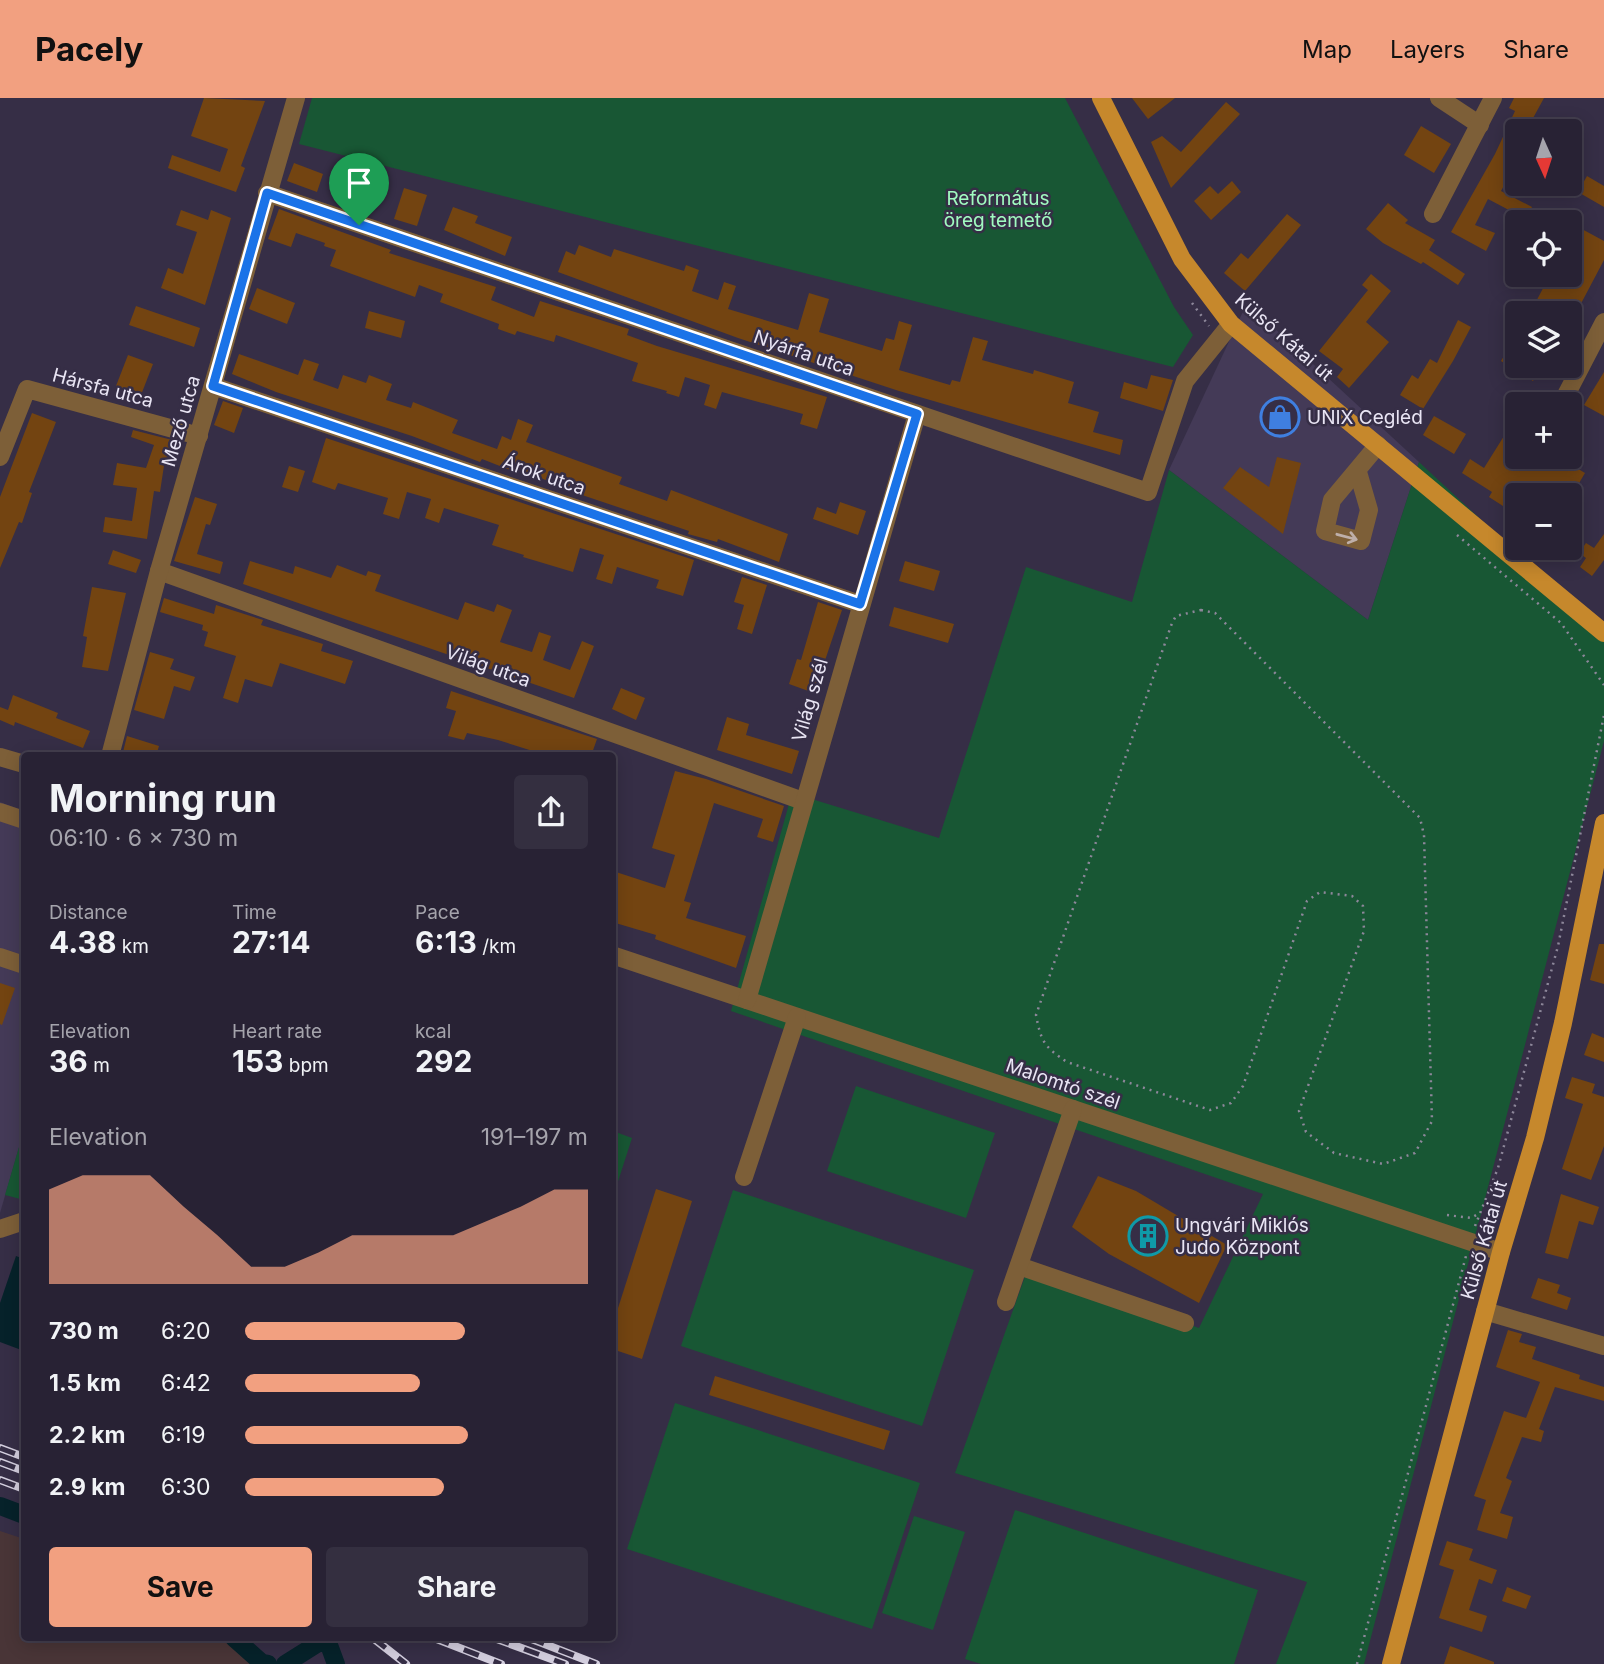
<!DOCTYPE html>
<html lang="en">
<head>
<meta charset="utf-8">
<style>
	:root { --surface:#282234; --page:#342f40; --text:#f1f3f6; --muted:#a5a4ac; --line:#443f4f; --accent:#f2a080 }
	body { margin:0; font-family:Inter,sans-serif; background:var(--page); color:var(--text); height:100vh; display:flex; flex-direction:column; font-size:26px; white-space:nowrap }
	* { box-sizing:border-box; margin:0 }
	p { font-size:23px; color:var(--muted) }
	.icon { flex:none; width:38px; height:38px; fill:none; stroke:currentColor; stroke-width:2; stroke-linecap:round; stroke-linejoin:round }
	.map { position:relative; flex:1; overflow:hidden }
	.drawer { position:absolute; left:21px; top:654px; width:595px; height:889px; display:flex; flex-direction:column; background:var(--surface); border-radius:7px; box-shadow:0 4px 18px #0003,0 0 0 2px var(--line) }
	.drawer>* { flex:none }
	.needle { width:46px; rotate:177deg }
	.fabs { position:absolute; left:1505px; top:21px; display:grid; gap:14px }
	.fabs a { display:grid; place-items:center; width:77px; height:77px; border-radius:7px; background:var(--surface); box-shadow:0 4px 18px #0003,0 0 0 2px var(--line); font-size:35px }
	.pin { position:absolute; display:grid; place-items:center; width:60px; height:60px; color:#fff; margin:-72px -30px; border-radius:50% 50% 50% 0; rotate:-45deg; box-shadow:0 0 7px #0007 }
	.pin .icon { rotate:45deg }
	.round { display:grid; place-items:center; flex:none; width:74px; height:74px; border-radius:7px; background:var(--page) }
	.headline { display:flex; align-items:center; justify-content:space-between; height:119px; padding:0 28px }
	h1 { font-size:38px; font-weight:700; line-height:52px }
	.metrics { display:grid; grid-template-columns:repeat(3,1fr); gap:10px; height:119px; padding:7px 28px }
	.metrics div { display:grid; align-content:center }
	.metrics b { font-size:30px; font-weight:700 }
	.metrics small { font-size:19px; font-weight:400 }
	.metrics p { font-size:19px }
	.chart { height:196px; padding:14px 28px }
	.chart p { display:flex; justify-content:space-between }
	.chart svg { width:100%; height:126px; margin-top:7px; fill:var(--accent); opacity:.7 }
	.cta { display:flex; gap:14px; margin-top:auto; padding:14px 28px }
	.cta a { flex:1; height:80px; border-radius:7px; background:var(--accent); color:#111; font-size:28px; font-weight:700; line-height:80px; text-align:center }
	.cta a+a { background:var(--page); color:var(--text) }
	ul { padding:0 28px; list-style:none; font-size:23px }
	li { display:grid; grid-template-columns:112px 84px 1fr; align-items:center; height:52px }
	li i { height:18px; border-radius:9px; background:var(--accent) }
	header { display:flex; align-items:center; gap:42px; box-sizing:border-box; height:98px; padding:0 35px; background:var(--accent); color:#111 }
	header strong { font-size:33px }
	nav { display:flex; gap:38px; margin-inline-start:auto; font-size:24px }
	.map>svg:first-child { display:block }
	.built { fill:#443a57 }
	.industrial { fill:#493537 }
	.green { fill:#185734 }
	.water { fill:#06222a }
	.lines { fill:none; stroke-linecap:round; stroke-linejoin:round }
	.canal { stroke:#06222a; stroke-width:18 }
	.building { fill:#734411 }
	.path { stroke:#8d879a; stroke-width:2.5; stroke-dasharray:2 5; stroke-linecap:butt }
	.minor { stroke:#7d5f38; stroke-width:18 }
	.major { stroke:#c6882c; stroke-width:18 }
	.rail-casing { stroke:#d4cfdf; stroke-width:8 }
	.rail { stroke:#362e46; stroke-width:5; stroke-dasharray:16; stroke-linecap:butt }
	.oneway { stroke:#beafa9 }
	.route-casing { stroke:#fff; stroke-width:14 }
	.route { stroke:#1a73e8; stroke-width:9 }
	.labels { text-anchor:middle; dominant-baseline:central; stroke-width:5; stroke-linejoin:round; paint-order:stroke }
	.park-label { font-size:19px; fill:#a0fbc0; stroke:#362e46 }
	.street-label { font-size:19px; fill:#e9e5f4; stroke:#362e46 }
	.poi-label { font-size:19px; fill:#e9e5f4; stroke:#362e46; text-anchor:start }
</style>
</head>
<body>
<header>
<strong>Pacely</strong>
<nav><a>Map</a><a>Layers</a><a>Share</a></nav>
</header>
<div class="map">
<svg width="1604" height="1566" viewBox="0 0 1604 1566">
	<rect width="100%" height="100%" fill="#362e46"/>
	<g class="built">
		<path d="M1247,205L1419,364L1368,522L1169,372Z"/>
		<path d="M0,704L24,713V1032L0,1115Z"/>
	</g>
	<path class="industrial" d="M0,1433L24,1441V1540H218L259,1566H0Z"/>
	<g class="green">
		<path d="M312,0H1065L1174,209L1193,237L1173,269L299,46Z"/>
		<path d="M1419,364L1519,457L1604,528V643L1364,1566H1276L1307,1484L955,1375L1028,1170L1199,1230L1263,1096L731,913L792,695L939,740L1026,469L1132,504L1169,372L1368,522Z"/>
		<path d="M856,988L995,1035L966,1120L827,1073Z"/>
		<path d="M24,1032V1102L5,1097Z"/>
		<path d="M613,1033L632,1040L613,1099L612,1033Z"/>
		<path d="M733,1092L974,1172L922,1328L681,1248Z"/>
		<path d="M675,1305L920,1385L872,1531L627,1451Z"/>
		<path d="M1015,1412L1258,1492L1234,1566H981L965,1561Z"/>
		<path d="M914,1418L965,1434L933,1532L882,1515Z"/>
	</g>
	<path class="water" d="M16,1158L24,1161V1253L0,1244V1205Z"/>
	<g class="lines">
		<g class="canal">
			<path d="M0,1408L24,1417"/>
			<path d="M234,1540L262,1565L268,1566"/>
			<path d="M285,1566L320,1544L329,1547L336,1566"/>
		</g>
	</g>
	<g class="building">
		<path d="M204,0L265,3L241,68L245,70L236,94L168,70L172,57L220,74L228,51L191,38Z"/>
		<path d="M1132,0H1175L1148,21Z"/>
		<path d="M1514,0H1544L1526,33H1517V64L1501,93L1532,109L1526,121L1488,101L1475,127L1495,135L1486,153L1451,134L1495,56L1515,13L1509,10Z"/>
		<path d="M1226,4L1240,16L1171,90L1151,44L1162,38L1181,54Z"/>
		<path d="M1421,28L1451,46L1434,75L1404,57Z"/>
		<path d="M294,65L323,76L317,94L287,83Z"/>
		<path d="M356,72L372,79L359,108L344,102Z"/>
		<path d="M1587,78L1604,88V109L1578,94Z"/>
		<path d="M1232,83L1241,94L1211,122L1194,103L1210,88L1218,96Z"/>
		<path d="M404,90L427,97L417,128L394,121Z"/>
		<path d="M1388,105L1408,122L1405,125L1435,142L1429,152L1465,176L1458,187L1423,164L1421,166L1383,145L1366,131Z"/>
		<path d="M453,109L478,118L475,125L512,139L505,158L444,132Z"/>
		<path d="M279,111L391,152L389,155L496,189L491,202L534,219L540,203L629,231L627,237L657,248L827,299L817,331L800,326L803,316L722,294L716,311L704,307L710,287L685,279L679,299L666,295L667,293L632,283L638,265L556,237L554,244L517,233L515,237L498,231L499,226L440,204L443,196L419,187L415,199L330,168L336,152L324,148L325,145L296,135L291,149L268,141Z"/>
		<path d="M181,112L208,122L211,112L231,120L205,207L161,190L168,170L183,176L197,134L176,127Z"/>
		<path d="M1287,116L1301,127L1245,193L1224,175L1241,155L1248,161Z"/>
		<path d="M1580,130L1604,143V162L1576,215H1530L1550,177H1570V149Z"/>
		<path d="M579,147L611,159L614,151L684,173L686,167L699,172L692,193L718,202L724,184L736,188L728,211L798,232L809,195L829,201L819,234L882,253L886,240L894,242L899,223L912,227L899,272L950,287L952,282L960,284L973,239L988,243L982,262L1033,276L1034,272L1074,284L1068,305L1099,314L1093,334L1123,342L1120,357L899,293L738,240L558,174L566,153L575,157Z"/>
		<path d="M1371,176L1391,193L1366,224L1389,244L1349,290L1337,279L1343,271L1319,253L1368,192L1362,187Z"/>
		<path d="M257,190L295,205L287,226L249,211Z"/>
		<path d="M136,208L200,230L194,249L129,227Z"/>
		<path d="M369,213L405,223L401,240L365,230Z"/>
		<path d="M1458,222L1471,229L1453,263L1423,311L1400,297L1412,277L1418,281L1430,261L1437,265Z"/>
		<path d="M1517,236V268H1542L1533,283L1501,263Z"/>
		<path d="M239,256L298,277L304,261L319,266L313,282L338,291L343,277L366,285L369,277L392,286L386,302L411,310L413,304L458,322L452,335L497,351L502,338L511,342L518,321L533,327L526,344L622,379L619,386L667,403L671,392L788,436L779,464L718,441L717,444L688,436L689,433L585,398L516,370L515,374L482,361L480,364L412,338L276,294L232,276Z"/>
		<path d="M128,257L153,266L141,297L116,288Z"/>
		<path d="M1604,274V318L1584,307Z"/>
		<path d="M1151,277L1173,282L1163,313L1120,300L1124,284L1147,291Z"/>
		<path d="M223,303L243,310L234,335L214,327Z"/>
		<path d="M32,315L56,324L29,394L32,395L22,425L19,424L0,470V399Z"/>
		<path d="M1434,318L1466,336L1454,356L1423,337Z"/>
		<path d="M1509,330L1517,335V359H1558L1585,375L1572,397H1517V417L1489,399L1492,394L1462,375L1470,361L1484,370Z"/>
		<path d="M133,332L176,343L169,362L165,361L160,394L154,393L147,441L103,434L105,419L132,423L137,390L113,387L117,365L146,370L154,347L131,339Z"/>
		<path d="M326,340L694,462L683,498L656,490L659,482L617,469L612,486L596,481L604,457L580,450L573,474L523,459L524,457L492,447L499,427L444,410L439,425L425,420L431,401L407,394L399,421L383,416L388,400L338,385L335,392L312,384Z"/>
		<path d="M1277,359L1301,365L1283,436L1223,390L1240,369L1269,389Z"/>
		<path d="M289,368L305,373L298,394L282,389Z"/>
		<path d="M195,399L217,406L210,427L206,426L197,456L223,464L220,476L174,463Z"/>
		<path d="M840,404L866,413L858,437L813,421L817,409L836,416Z"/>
		<path d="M1604,436V462L1592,478L1580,469L1586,460L1579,455L1586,445L1594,450Z"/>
		<path d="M113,452L141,462L136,475L108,466Z"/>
		<path d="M250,463L293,476L295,468L331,480L337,467L366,478L368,473L381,477L375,493L458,522L465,504L494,514L497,506L512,512L500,544L532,554L539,534L551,538L543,562L570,572L582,543L594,548L574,600L243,486Z"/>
		<path d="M905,463L940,473L934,493L899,483Z"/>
		<path d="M742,479L767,487L752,536L737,531L744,507L734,504Z"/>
		<path d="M92,489L126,495L108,573L82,569L87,539L83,538Z"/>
		<path d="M164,500L214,516L216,507L263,522L261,527L323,546L321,553L353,563L345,586L280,565L272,589L245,581L238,605L223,600L236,558L204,548L208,534L202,532L203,527L160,514Z"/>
		<path d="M818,504L842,512L814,595L789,586L797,561L801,562Z"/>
		<path d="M894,509L954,526L948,545L889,528Z"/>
		<path d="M150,554L174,561L170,571L195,579L190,593L174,588L164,621L134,612Z"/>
		<path d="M621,590L645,600L636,622L612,611Z"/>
		<path d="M451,593L597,641L591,658H538L539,655L498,642L467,635L464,642L448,638L456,613L446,610Z"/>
		<path d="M13,597L58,615L56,620L90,633L83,650L15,624L14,628L0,622V609L8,612Z"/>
		<path d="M727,619L749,626L746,637L799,653L792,676L717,652Z"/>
		<path d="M127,638L159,648L156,658H122Z"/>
		<path d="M675,673L706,681L784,708L773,744L757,739L763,721L714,705L684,803L691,805L686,820L746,838L736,870L655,841L656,837L612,824V785L616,774L665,790L675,757L652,750Z"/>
		<path d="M1599,846H1604V886L1590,882Z"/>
		<path d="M0,885L15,890L2,927L0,926Z"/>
		<path d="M1592,935L1604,940V964L1584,957Z"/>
		<path d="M1572,979L1595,986L1592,995L1604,999V1048L1591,1082L1562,1071L1583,1006L1565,1000Z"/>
		<path d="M1098,1078L1136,1093L1227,1147L1199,1205L1109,1156L1072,1129Z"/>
		<path d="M656,1091L692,1103L642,1261L612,1251V1229Z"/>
		<path d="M1561,1096L1599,1109L1593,1127L1579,1123L1568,1161L1545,1155Z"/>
		<path d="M1538,1180L1560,1187L1557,1195L1571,1200L1567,1212L1531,1200Z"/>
		<path d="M1508,1232L1522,1236L1519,1244L1536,1249L1532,1261L1580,1277L1579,1281L1604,1289V1303L1555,1289L1539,1331L1544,1333L1541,1344L1522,1339L1506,1380L1512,1383L1500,1415L1513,1419L1507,1441L1477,1432L1486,1402L1474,1398L1504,1313L1526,1320L1540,1284L1496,1269Z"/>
		<path d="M715,1278L890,1333L884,1352L709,1297Z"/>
		<path d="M1447,1443L1473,1451L1469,1462L1497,1472L1492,1486L1479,1481L1469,1512L1487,1518L1482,1534L1439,1520L1454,1472L1439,1467Z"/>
		<path d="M1507,1489L1531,1498L1526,1511L1502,1503Z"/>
		<path d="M1450,1548L1494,1564V1566H1444Z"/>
	</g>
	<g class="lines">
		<g class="path">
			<path d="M1192,205L1209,228"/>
			<path d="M1457,437L1561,525L1604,587"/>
			<path d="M1201,512L1215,515L1420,720L1424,737L1432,1023L1415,1055L1383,1066L1334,1055L1306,1034L1299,1013L1364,833L1363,808L1352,798L1320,794L1307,803L1243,988L1231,1005L1210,1012L1067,964C1044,949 1041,943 1036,917L1172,525L1176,518Z"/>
			<path d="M1447,1117L1471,1120L1478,1116"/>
			<path d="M1475,1128L1498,1070L1558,848L1604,617"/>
			<path d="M1357,1566L1466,1158"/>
		</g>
		<g class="minor">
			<path d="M1439,0L1480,27"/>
			<path d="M267,95L1148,394L1185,283L1231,226"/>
			<path d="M1433,116L1493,0"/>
			<path d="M213,288L860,506"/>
			<path d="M1564,301L1604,224"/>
			<path d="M0,359L27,291L199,338"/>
			<path d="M1358,374L1369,412L1361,443L1325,433L1332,402L1378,347"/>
			<path d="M159,473L803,703"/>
			<path d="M110,658L159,473L296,0"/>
			<path d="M0,659L24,666"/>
			<path d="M0,714L24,722"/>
			<path d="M612,857L1501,1154"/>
			<path d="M0,859L24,867"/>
			<path d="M747,902L917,316"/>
			<path d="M744,1079L797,919"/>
			<path d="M0,1131L24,1123"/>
			<path d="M1019,1168L1185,1225"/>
			<path d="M1006,1204L1073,1011"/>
			<path d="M1485,1213L1604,1248"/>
		</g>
		<g class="major">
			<path d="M1101,0L1182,161L1231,226L1604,535"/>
			<path d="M1391,1566L1501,1154L1535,1040L1563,925L1604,725"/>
		</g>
		<g class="rail-casing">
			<g id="rail">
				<path d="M0,1350L24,1359"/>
				<path d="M0,1364L24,1373"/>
				<path d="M0,1382L24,1391"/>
				<path d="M373,1540L406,1566"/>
				<path d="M434,1540L501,1566"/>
				<path d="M494,1540L565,1566"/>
				<path d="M529,1540L596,1566"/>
			</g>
		</g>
		<use href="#rail" class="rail"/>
	</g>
	<defs><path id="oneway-shaft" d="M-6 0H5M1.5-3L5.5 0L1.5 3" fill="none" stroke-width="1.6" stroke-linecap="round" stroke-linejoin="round" transform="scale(1.75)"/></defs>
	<use class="oneway" href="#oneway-shaft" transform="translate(1347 439) rotate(15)"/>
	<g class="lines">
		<g class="route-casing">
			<path id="route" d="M267,95L917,316L860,506L213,288Z"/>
		</g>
		<use href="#route" class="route"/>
	</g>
	<defs>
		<g id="shop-ring" transform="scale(2.0125)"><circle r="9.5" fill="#362e46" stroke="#3f7fe0" stroke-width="1.5"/><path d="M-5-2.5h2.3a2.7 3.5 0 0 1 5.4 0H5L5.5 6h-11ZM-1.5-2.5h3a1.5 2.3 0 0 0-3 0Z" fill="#3f7fe0"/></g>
		<g id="building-ring" transform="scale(2.0125)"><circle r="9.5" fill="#362e46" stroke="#0f9aa8" stroke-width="1.5"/><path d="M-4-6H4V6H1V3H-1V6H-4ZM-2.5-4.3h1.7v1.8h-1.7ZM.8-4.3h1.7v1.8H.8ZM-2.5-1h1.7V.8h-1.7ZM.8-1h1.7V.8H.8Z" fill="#0f9aa8"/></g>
	</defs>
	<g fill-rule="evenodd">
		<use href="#shop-ring" x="1280" y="319"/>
		<use href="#building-ring" x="1148" y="1138"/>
	</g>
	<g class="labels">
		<g class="park-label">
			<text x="998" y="100">Református<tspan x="998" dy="22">öreg temető</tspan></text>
		</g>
		<g class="street-label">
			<text transform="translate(1284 239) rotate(41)">Külső Kátai út</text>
			<text transform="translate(804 255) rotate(19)">Nyárfa utca</text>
			<text transform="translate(103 290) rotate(15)">Hársfa utca</text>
			<text transform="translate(181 323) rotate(-74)">Mező utca</text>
			<text transform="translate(544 377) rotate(19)">Árok utca</text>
			<text transform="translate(488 568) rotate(20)">Világ utca</text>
			<text transform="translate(810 602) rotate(-74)">Világ szél</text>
			<text transform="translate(1063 986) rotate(19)">Malomtó szél</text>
			<text transform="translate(1484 1142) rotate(-74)">Külső Kátai út</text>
		</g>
		<g class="poi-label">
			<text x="1307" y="319">UNIX Cegléd</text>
			<text x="1175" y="1127">Ungvári Miklós<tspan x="1175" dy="22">Judo Központ</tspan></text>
		</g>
	</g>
</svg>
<div class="fabs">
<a><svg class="needle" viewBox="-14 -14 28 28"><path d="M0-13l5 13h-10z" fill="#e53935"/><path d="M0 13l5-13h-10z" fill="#a5a4ac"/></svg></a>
<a><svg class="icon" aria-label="locate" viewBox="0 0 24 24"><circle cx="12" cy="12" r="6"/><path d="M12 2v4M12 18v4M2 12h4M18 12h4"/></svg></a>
<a><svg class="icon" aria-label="layers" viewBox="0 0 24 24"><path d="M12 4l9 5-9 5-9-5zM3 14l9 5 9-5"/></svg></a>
<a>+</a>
<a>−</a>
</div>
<div class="pin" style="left:359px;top:127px;background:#1e9e55"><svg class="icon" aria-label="arrive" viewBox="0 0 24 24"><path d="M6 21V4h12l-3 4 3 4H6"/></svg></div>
<section class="drawer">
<div class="headline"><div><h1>Morning run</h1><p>06:10 · 6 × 730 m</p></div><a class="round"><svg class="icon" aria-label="share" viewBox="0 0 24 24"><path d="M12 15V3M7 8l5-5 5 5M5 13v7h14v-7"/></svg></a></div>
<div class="metrics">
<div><p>Distance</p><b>4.38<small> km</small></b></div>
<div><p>Time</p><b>27:14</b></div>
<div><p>Pace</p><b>6:13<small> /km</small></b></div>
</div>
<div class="metrics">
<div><p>Elevation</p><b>36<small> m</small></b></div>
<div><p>Heart rate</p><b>153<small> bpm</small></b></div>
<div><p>kcal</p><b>292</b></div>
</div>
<div class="chart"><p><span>Elevation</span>191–197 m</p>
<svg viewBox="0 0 160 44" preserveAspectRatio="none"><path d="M0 44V11L10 6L20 6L30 6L40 17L50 27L60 38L70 38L80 33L90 27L100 27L110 27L120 27L130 22L140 17L150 11L160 11V44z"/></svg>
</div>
<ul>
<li><b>730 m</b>6:20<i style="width:64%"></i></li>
<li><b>1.5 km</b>6:42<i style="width:51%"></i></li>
<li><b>2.2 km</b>6:19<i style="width:65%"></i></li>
<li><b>2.9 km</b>6:30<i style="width:58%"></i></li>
</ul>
<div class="cta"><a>Save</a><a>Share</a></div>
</section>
</div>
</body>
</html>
